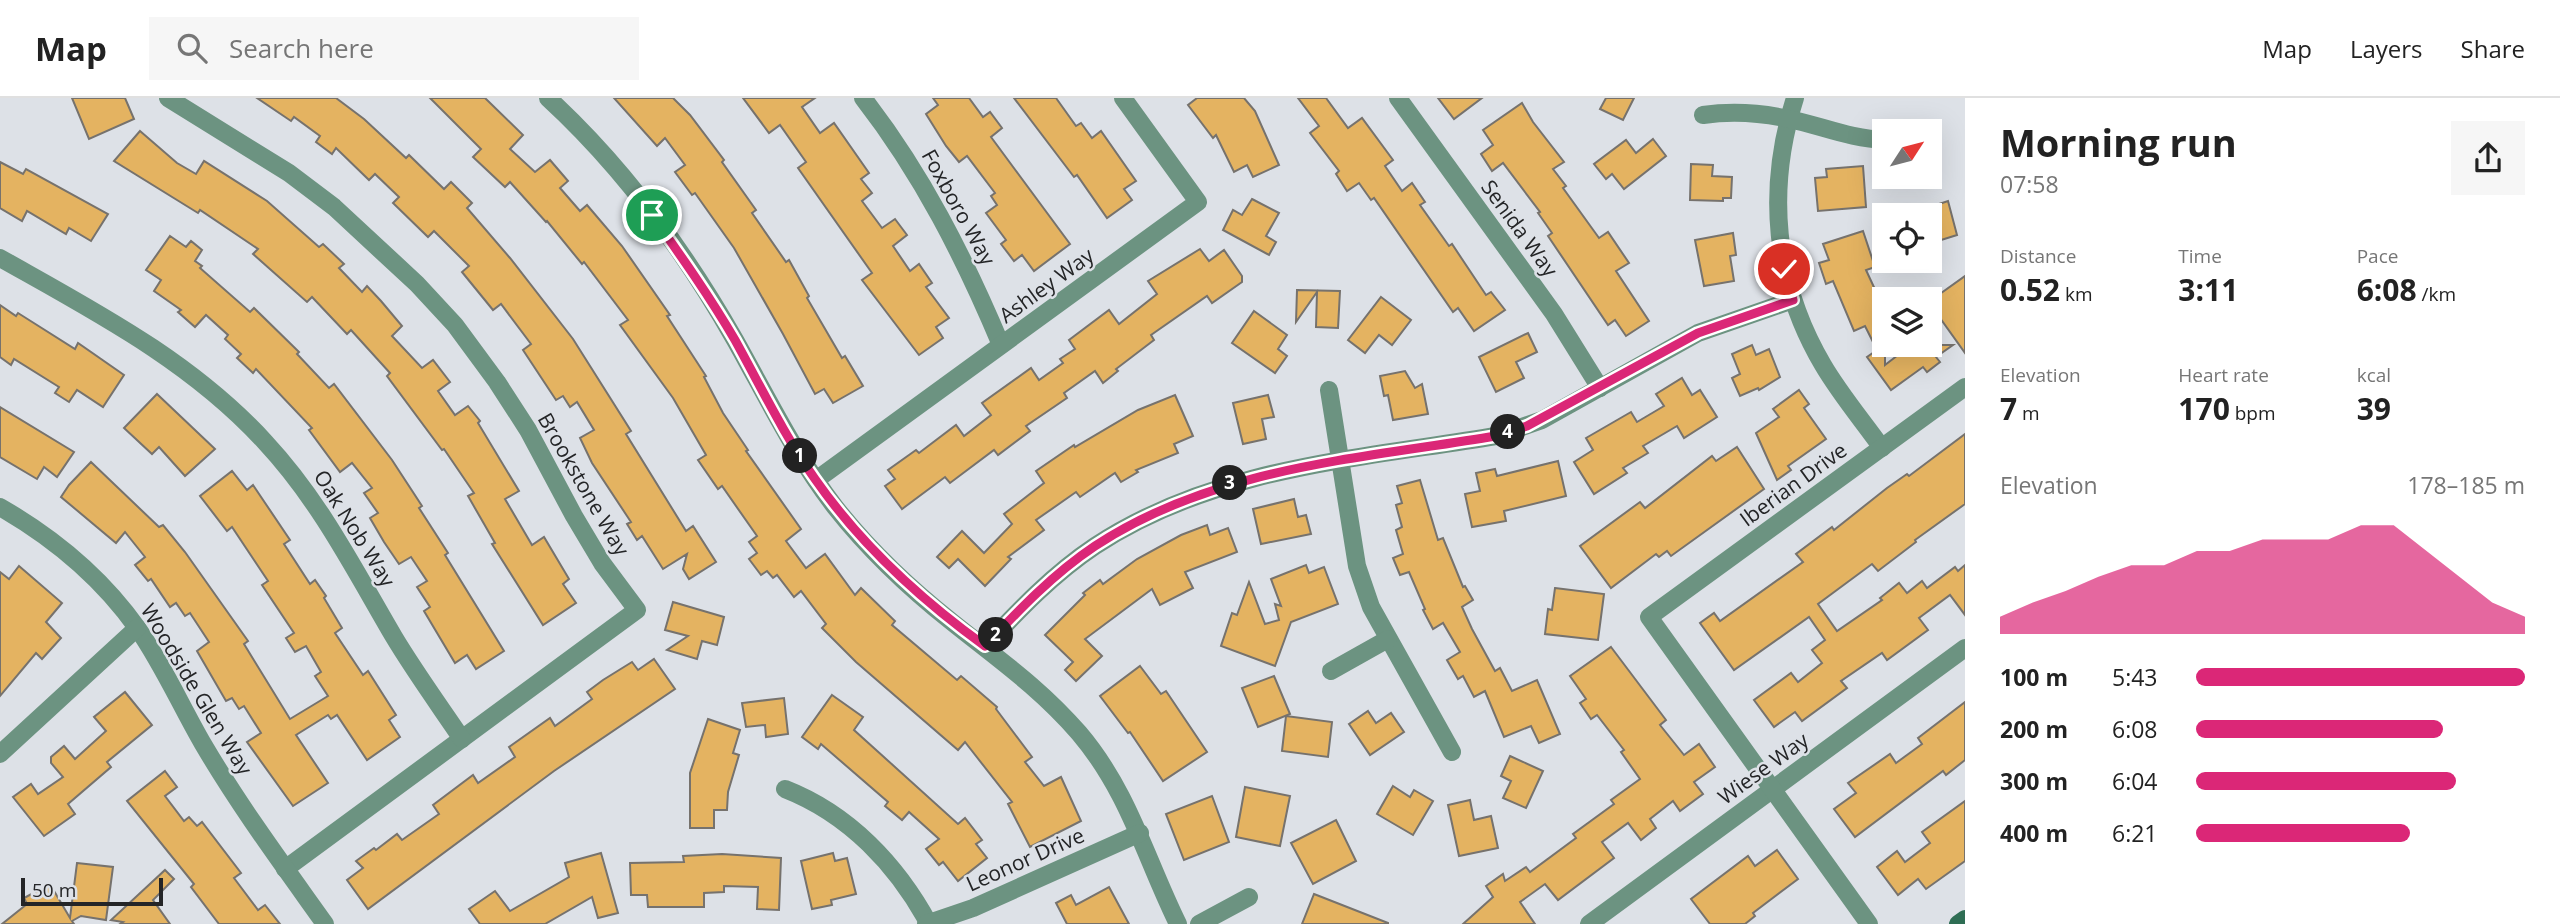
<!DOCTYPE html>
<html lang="en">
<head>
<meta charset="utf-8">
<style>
	:root { --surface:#fff; --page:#f6f6f6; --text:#222; --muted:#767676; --line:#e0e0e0; --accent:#db2777 }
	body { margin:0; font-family:"Open Sans",sans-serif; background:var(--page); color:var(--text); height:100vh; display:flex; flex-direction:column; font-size:26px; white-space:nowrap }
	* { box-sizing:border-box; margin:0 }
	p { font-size:23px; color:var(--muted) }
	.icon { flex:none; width:38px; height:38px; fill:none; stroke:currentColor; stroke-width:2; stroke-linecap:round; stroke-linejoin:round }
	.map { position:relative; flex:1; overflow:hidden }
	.sheet { display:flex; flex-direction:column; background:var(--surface); width:595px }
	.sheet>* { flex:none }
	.needle { width:46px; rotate:54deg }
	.controls { position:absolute; left:1872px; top:21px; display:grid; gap:14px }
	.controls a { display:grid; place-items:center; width:70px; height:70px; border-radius:0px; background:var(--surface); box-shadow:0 7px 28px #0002; font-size:35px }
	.scale { position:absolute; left:21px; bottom:18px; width:142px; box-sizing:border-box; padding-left:7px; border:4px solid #242527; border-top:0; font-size:19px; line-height:24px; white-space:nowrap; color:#242527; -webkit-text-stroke:5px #dde1e7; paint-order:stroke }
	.pin { position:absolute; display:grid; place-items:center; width:60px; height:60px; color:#fff; margin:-30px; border:4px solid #fff; border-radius:50%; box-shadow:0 2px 7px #0007 }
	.km { position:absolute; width:35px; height:35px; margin:-18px; border-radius:50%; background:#222; color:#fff; font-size:19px; line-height:35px; text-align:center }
	.round { display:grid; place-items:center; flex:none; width:74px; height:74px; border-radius:0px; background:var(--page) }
	.headline { display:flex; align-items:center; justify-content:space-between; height:119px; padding:0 35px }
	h1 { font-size:38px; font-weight:700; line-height:52px }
	.metrics { display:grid; grid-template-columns:repeat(3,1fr); gap:10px; height:119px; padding:7px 35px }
	.metrics div { display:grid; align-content:center }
	.metrics b { font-size:30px; font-weight:700 }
	.metrics small { font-size:19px; font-weight:400 }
	.metrics p { font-size:19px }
	.chart { height:196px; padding:14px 35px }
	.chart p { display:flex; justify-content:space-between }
	.chart svg { width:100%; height:126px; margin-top:7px; fill:var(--accent); opacity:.7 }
	ul { padding:0 35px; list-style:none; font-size:23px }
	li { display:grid; grid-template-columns:112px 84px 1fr; align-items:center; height:52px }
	li i { height:18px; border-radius:9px; background:var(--accent) }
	header { display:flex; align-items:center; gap:42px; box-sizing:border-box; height:98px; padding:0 35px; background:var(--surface); border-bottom:2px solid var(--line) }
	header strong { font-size:33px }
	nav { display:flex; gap:38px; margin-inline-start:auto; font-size:24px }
	.search { width:490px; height:63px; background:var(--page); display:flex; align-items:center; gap:18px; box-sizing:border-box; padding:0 24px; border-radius:0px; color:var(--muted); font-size:26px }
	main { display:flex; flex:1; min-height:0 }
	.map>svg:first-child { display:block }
	.building { fill:#e4b361; stroke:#76726d; stroke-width:2 }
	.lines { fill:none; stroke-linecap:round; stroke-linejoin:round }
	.street { stroke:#6c9381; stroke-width:18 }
	.secondary { stroke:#2e6d54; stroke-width:18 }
	.route-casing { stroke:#fff; stroke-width:14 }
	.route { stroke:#db2777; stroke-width:9 }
	.labels { text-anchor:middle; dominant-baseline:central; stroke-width:5; stroke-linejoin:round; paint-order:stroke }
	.street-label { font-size:21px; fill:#242527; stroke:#dde1e7 }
</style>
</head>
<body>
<header>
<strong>Map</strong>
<div class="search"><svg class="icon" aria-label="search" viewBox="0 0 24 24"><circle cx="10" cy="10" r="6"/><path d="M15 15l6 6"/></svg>Search here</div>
<nav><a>Map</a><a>Layers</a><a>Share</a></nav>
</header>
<main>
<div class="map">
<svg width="1965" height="826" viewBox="0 0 1965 826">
	<rect width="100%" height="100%" fill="#dde1e7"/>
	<g class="building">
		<path d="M72,0H125L134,21L89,41Z"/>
		<path d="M257,0H336L364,21L406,60L409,57L444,91L451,84L472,105L467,110L510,160L573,241L631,333L626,336L686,433L693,428L716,464L689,481L683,471L687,456L663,471L642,438L637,442L627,426L631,424L592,365L580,340L594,332L577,304L570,309L563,298L556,302L523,252L531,246L501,206L493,212L462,174L469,168L434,133L428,139L393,105L399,99L375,76L369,82L336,50L332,56L316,44L320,38L294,19L291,23Z"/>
		<path d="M430,0H485L523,37L510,51L535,74L550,62L568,83L560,90L580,113L587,107L622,148L670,217L667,218L706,278L704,279L723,315L748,352L746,353L801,431L786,443L806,470L825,456L855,497L861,490L895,523L892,527L957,582L961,578L997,609L996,611L1032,659L1025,664L1044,688L1061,679L1081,723L1030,749L1008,706L1012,704L965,644L958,652L856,564L822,530L826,526L801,493L794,499L777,477L773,480L767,473L761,477L749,461L757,455L749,444L757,438L722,388L718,391L698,362L706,357L673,300L620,227L628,222L584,164L582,166L547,123L546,124L510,84L505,89L473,59L481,51Z"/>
		<path d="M614,0H673L690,17L724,62L722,64L756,112L752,115L786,164L789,162L809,198L807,200L842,260L845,258L863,288L833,305L824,291L815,296L783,236L734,150L695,95L692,97L675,74L685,67L665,40L657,48Z"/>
		<path d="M743,0H815L802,9L820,35L834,25L869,75L861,81L872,95L862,103L882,130L895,121L907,137L893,148L910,173L919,166L932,185L926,189L949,220L936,229L943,240L919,257L862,182L872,175L798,70L806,64L780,27L769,35Z"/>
		<path d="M933,0H969L983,19L990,14L1002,30L991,39L1070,146L1034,173L1022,157L1014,163L1001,146L1006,142L986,115L997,107L991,98L995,95L967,58L959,64L946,48L926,16L938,7Z"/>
		<path d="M1014,0H1056L1076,28L1081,25L1092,40L1101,33L1136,83L1124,91L1132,102L1107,120L1077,77L1074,79Z"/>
		<path d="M1197,0H1244L1255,13L1279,67L1253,79L1247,67L1234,74L1216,37L1213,40L1188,7Z"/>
		<path d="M1298,0H1326L1348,30L1362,20L1393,62L1385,68L1402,93L1412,85L1425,104L1420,107L1449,148L1452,146L1486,197L1491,194L1505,212L1474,233L1458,210L1453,214L1374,100L1371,102L1359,85L1347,93L1336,76L1339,73L1310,35L1319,28Z"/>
		<path d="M1438,0H1482L1454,21Z"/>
		<path d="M1606,0H1634L1623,22L1600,11Z"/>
		<path d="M1522,5L1533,24L1564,64L1553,71L1566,88L1563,90L1599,140L1608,134L1629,165L1616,173L1649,223L1626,238L1615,222L1608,227L1548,138L1552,135L1538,115L1540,114L1503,65L1492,73L1481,56L1493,47L1483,32Z"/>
		<path d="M140,33L177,65L196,76L204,63L267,103L319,149L323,146L344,166L339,170L362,194L367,188L381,203L402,228L392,238L422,270L433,262L450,284L438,293L455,317L468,308L480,323L478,325L519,393L505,401L532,447L544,439L569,481L563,486L576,505L543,527L492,446L495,445L468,398L474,395L444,351L442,352L387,278L390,275L351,232L347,236L312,199L307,204L253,156L258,151L200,112L198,115L114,63Z"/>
		<path d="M1653,41L1666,58L1624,91L1612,76L1606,81L1594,66L1626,42L1636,55Z"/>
		<path d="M0,64L23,76L26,71L108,116L91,143L69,130L66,136L27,113L22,123L0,110Z"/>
		<path d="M1691,66L1713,67L1712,78L1732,79L1731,100H1723V103L1690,102Z"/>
		<path d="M1863,68L1866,109L1818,113L1815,80L1827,79L1826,71Z"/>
		<path d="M1252,101L1279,115L1266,138L1276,144L1269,157L1223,132L1233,112L1242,117Z"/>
		<path d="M1948,103L1957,137L1938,143L1930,109Z"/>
		<path d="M1863,133L1875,169L1866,172L1885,213V267L1911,247H1953L1936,259L1940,264L1927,274L1923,269L1891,292L1867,259L1877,252L1865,228L1854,233L1833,183L1826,186L1819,165L1829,162L1823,146Z"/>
		<path d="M1733,135L1736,157L1730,158L1734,183L1704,188L1695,142Z"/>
		<path d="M170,138L186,149L191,143L202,152L195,163L202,168L200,170L250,214L254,210L299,254L297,256L329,290L334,286L392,362L422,408L419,410L448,455L445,457L504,553L476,571L467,557L455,565L424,513L430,509L417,489L427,483L411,459L399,466L384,444L370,420L378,415L364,395L372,390L352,365L340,374L309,332L312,330L256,271L253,275L237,260L241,256L225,241L228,237L206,217L195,229L178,214L181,212L154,193L161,182L146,172Z"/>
		<path d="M1200,151L1209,163L1224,152L1242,178V184L1212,205L1207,198L1151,237L1154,242L1116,271L1118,273L1103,285L1095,273L1064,295L1067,300L1026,328L1030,333L998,357L994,352L950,385L945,379L902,411L885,388L895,381L888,372L916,352L919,355L956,327L964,338L991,317L982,305L1031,270L1039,282L1063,265L1060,261L1075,251L1069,242L1109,212L1119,226L1157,196L1148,183Z"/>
		<path d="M1965,178V255L1930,206V203Z"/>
		<path d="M1297,192L1340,193L1338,230L1316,229L1317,194L1296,224Z"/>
		<path d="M1381,199L1411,222L1392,247L1379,237L1365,255L1348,242Z"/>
		<path d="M0,207L16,218L18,215L75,251L78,245L124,277L103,309L77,292L69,304L55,295L59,289L14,261L11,267L0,259Z"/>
		<path d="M1254,213L1287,237L1278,251L1287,258L1275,275L1232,245Z"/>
		<path d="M1528,235L1537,254L1516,264L1524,280L1496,294L1479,259Z"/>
		<path d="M1752,247L1756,257L1769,251L1780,279L1759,292L1758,290L1740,298L1732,280L1740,276L1732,256Z"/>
		<path d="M1405,273L1415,290L1422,286L1428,316L1393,322L1388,297L1384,298L1380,278Z"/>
		<path d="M1682,280L1692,297L1700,292L1717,319L1684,340L1677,328L1643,348L1648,355L1623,370L1627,375L1594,396L1574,364L1593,352L1586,340L1631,314L1637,324L1664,308L1656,296Z"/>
		<path d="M1799,292L1809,306L1804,310L1826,341L1788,368L1791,372L1777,382L1756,335L1779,319L1773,311Z"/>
		<path d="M157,296L215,351L185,378L159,349L152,356L124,330Z"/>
		<path d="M1175,297L1193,338L1174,346L1178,355L1136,372L1138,374L1121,384L1115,375L1080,399L1076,394L1036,422L1044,432L1008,459L1011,461L985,488L958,461L949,470L937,459L962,433L984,455L1012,426L1004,416L1044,385L1036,373L1074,347L1075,349L1138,312Z"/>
		<path d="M1268,297L1274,319L1262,321L1266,341L1243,346L1233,305Z"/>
		<path d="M0,309L74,354L57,379L44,369L37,381L0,359Z"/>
		<path d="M1965,336V406L1915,442L1916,444L1878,473L1872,466L1818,506L1837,533L1882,502L1880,500L1899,485L1907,495L1922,483L1927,490L1955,469L1958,473L1965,467V517L1950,497L1919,520L1928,532L1887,562L1882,555L1841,583L1847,590L1802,623L1795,614L1774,629L1754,602L1791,575L1798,584L1822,565L1812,552L1825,542L1809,519L1734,572L1700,525L1714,515L1720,523L1803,464L1796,456L1832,429L1834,432L1887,390L1907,376L1909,378Z"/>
		<path d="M1737,349L1764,391L1671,458L1667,453L1659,459L1656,456L1611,490L1580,448L1640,404L1645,410L1712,358L1716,363Z"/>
		<path d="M1558,363L1566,398L1504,413L1506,423L1472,429L1465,396L1480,393L1476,375L1495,371L1497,378Z"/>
		<path d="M91,364L159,429L163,427L185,454L248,543L244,546L290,621L328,598L315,578L321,574L306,548L295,554L286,540L294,535L262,487L268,483L232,429L227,433L200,398L232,373L247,392L253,387L290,442L284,446L310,486L315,482L326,498L324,500L342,530L335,535L363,577L368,573L396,617L389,622L400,639L367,662L337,617L331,621L328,617L296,637L328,685L293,708L247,644L261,635L244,608L239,611L232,600L226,603L197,553L209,544L190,515L185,518L176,505L170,509L151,481L148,483L135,467L145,459L125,434L116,445L61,399L69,387Z"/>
		<path d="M1420,382L1438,442L1443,440L1463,489L1465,488L1473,502L1462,509L1472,531L1495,573L1500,570L1512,593L1537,582L1560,636L1539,645L1531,628L1504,639L1485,593L1474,599L1463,578L1458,581L1447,562L1460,554L1443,525L1433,531L1423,512L1425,511L1409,474L1400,477L1393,460L1403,456L1396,432L1402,429L1396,407L1402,405L1397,388Z"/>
		<path d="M1294,401L1298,419L1306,417L1311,436L1261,446L1253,411Z"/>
		<path d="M1207,427L1210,437L1228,430L1237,454L1185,474L1193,490L1160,507L1152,491L1085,541L1102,558L1076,583L1065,572L1073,564L1045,537L1085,497L1083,495L1100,482L1103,486L1137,461L1181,437Z"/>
		<path d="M1306,467L1309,475L1324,469L1338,506L1291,524L1275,568L1221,548L1232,515L1237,517L1249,484L1265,526L1279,522L1275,506L1281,508L1271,481Z"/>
		<path d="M19,468L62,505L46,524L61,540L42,561L36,555L0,598V474L9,481Z"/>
		<path d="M1555,490L1604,496L1598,542L1545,536L1548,511L1552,512Z"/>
		<path d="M673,504L724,519L717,547L702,543L697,561L667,552L688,538L665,532Z"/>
		<path d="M1611,549L1666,622L1660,627L1684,657L1699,646L1715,669L1694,684L1703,696L1680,713L1673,703L1650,721L1656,730L1641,742L1628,725L1602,744L1614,760L1558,802L1545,786L1520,804L1535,826H1463L1493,799L1486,788L1503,776L1505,783L1526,769L1530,774L1576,740L1573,736L1614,706L1611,702L1640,681L1621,654L1624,652L1597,617L1591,621L1580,605L1586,601L1570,578Z"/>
		<path d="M654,561L675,591L554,673L368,811L347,782L363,770L356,763L374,750L376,752L397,736L402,742L439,716L433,707L473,677L478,685L515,659L509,649L550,620L555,628L592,601L587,594L603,582L632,564L638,572Z"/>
		<path d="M1140,568L1161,596L1166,593L1207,654L1163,683L1130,634L1128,635L1100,598Z"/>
		<path d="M1274,578L1290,616L1258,629L1242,590Z"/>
		<path d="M125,594L152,627L107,664L111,669L68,706L75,716L44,738L13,699L31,686L38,696L63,679L51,665V659L64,648L75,661L106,633L94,619Z"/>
		<path d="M832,597L863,619L854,632L958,726L965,720L982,742L976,746L987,760L958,783L943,764L939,767L926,751L939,741L909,714L902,722L885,708L888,704L821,646L818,651L802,639Z"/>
		<path d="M784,600L788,636L766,639L765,627L746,629L742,605Z"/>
		<path d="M1965,604V662L1946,677L1943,673L1855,739L1834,711L1856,695L1848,685L1890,656L1896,665L1922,646L1918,640Z"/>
		<path d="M1368,613L1376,625L1391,615L1404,634L1370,657L1349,626Z"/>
		<path d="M1286,618L1332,624L1328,659L1282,653Z"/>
		<path d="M708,621L740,632L733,655L739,657L728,694L727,712H714V730H690V675Z"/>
		<path d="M1510,658L1543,673L1526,710L1503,700L1511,683L1501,678Z"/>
		<path d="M165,673L177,689L165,698L184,723L189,719L197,728L202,724L241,775L234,780L258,812L265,807L280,826H219L191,789L194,786L127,703Z"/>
		<path d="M1393,688L1410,699L1414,692L1433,703L1413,737L1377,716Z"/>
		<path d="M1245,689L1290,698L1280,748L1236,739Z"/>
		<path d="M1212,698L1229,744L1184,762L1166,716Z"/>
		<path d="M1470,702L1474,722L1491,718L1498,750L1459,758L1448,707Z"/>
		<path d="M1965,703V763L1926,791L1918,781L1898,797L1877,769L1897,753L1905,764L1930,745L1922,734Z"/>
		<path d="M1336,722L1356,763L1313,786L1291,745Z"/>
		<path d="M1777,752L1798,781L1753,815L1755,818L1745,826H1710L1691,801L1748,758L1755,768Z"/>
		<path d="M601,755L618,815L598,820L592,799L545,826H480L469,811L495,793L510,813L569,779L565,765Z"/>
		<path d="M833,755L835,763L847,760L856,796L831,802L832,807L812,811L801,763Z"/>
		<path d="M722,756L781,760L779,812L757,811L758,789L724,788V794L704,795V809H648L647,797H631L630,765L684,764L683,758Z"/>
		<path d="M77,765L113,769L106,822L81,818L72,823L74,826H2L27,806L24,800L50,786L70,820Z"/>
		<path d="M165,772L174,781L153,802L170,826H120L123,824L111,822Z"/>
		<path d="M1109,789L1129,826H1067L1056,805L1071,797L1076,807Z"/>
		<path d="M1314,796L1388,825V826H1302Z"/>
	</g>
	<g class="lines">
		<g class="street">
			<path d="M168,0L289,75L334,109L417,186L455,227L497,284L528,332L574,418L602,465L637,512L285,771"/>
			<path d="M548,0C622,68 685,154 735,242C767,299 795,357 835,409C869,452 909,490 952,524C998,561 1039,589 1079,635C1129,694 1145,759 1178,826"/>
			<path d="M863,0C922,76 964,159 1001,247"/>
			<path d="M1398,0L1554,216L1600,290"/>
			<path d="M1795,0C1766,91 1774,184 1823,267C1840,296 1862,322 1882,350"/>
			<path d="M1703,17C1731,13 1762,15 1789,21C1822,28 1851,41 1885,42"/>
			<path d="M0,160C94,213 191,263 265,344C320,403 354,471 394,539C415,574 439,607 462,641"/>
			<path d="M1329,292L1357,468L1371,509L1452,654"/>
			<path d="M816,382L1198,104L1123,0"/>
			<path d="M0,409C54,440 102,480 138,531C163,567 181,608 203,646C240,709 283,767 325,826"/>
			<path d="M985,548C1019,512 1053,476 1095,448C1215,369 1358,361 1496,338L1542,322L1698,235L1793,202"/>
			<path d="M1331,573L1388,541"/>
			<path d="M0,656L137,530"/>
			<path d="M785,691C849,716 897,767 929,826"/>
			<path d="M926,826L973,810L1140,735"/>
			<path d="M1199,826L1249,799"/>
			<path d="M1589,826L1965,550"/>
			<path d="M1869,826L1649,519L1965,289"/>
		</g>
		<path class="secondary" d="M1958,826L1965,821"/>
	</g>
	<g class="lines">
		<g class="route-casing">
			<path id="route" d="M652,117C681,158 710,199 735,242C761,289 784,337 815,381C861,447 920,501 985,548C1019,512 1053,476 1095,448C1215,369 1359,361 1496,338L1527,328L1698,235L1793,202L1784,171"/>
		</g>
		<use href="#route" class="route"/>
	</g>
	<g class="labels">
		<g class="street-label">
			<text transform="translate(959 109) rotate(61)">Foxboro Way</text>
			<text transform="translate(1520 130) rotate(54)">Senida Way</text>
			<text transform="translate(1046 187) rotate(-36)">Ashley Way</text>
			<text transform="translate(584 386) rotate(60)">Brookstone Way</text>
			<text transform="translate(1793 386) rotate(-36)">Iberian Drive</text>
			<text transform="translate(355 430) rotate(58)">Oak Nob Way</text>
			<text transform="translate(197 591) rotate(59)">Woodside Glen Way</text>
			<text transform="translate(1763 670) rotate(-36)">Wiese Way</text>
			<text transform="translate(1025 761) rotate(-24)">Leonor Drive</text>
		</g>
	</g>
</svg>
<div class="controls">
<a><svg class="needle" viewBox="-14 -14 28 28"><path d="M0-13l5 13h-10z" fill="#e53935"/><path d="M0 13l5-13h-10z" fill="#767676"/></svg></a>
<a><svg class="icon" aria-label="locate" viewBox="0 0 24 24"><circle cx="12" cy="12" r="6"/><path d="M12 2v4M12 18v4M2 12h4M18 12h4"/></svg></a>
<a><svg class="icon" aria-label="layers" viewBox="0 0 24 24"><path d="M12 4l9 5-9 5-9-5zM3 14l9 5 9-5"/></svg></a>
</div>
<div class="scale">50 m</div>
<div class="pin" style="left:652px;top:117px;background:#1e9e55"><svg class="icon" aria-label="arrive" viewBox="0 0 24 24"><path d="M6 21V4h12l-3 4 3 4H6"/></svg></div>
<div class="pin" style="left:1784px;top:171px;background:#d93025"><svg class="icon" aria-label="check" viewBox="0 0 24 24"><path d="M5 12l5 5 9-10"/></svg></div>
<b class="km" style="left:800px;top:358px">1</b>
<b class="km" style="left:996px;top:537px">2</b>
<b class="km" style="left:1230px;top:385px">3</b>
<b class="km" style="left:1508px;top:334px">4</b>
</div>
<section class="sheet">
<div class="headline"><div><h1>Morning run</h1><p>07:58</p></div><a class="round"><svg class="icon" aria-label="share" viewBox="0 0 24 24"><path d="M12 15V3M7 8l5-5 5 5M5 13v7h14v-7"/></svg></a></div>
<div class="metrics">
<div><p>Distance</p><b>0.52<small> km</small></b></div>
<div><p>Time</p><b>3:11</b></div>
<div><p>Pace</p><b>6:08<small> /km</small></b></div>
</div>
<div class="metrics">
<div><p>Elevation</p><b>7<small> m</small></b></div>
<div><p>Heart rate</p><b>170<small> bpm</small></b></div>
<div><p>kcal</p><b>39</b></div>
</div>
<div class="chart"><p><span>Elevation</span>178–185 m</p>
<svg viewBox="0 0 160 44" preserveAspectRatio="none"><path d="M0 44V38L10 33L20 29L30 24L40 20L50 20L60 15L70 15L80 11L90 11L100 11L110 6L120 6L130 15L140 24L150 33L160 38V44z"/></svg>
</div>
<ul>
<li><b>100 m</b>5:43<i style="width:100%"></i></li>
<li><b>200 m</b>6:08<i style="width:75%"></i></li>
<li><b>300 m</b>6:04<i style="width:79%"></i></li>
<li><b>400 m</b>6:21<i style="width:65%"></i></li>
</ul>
</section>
</main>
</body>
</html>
